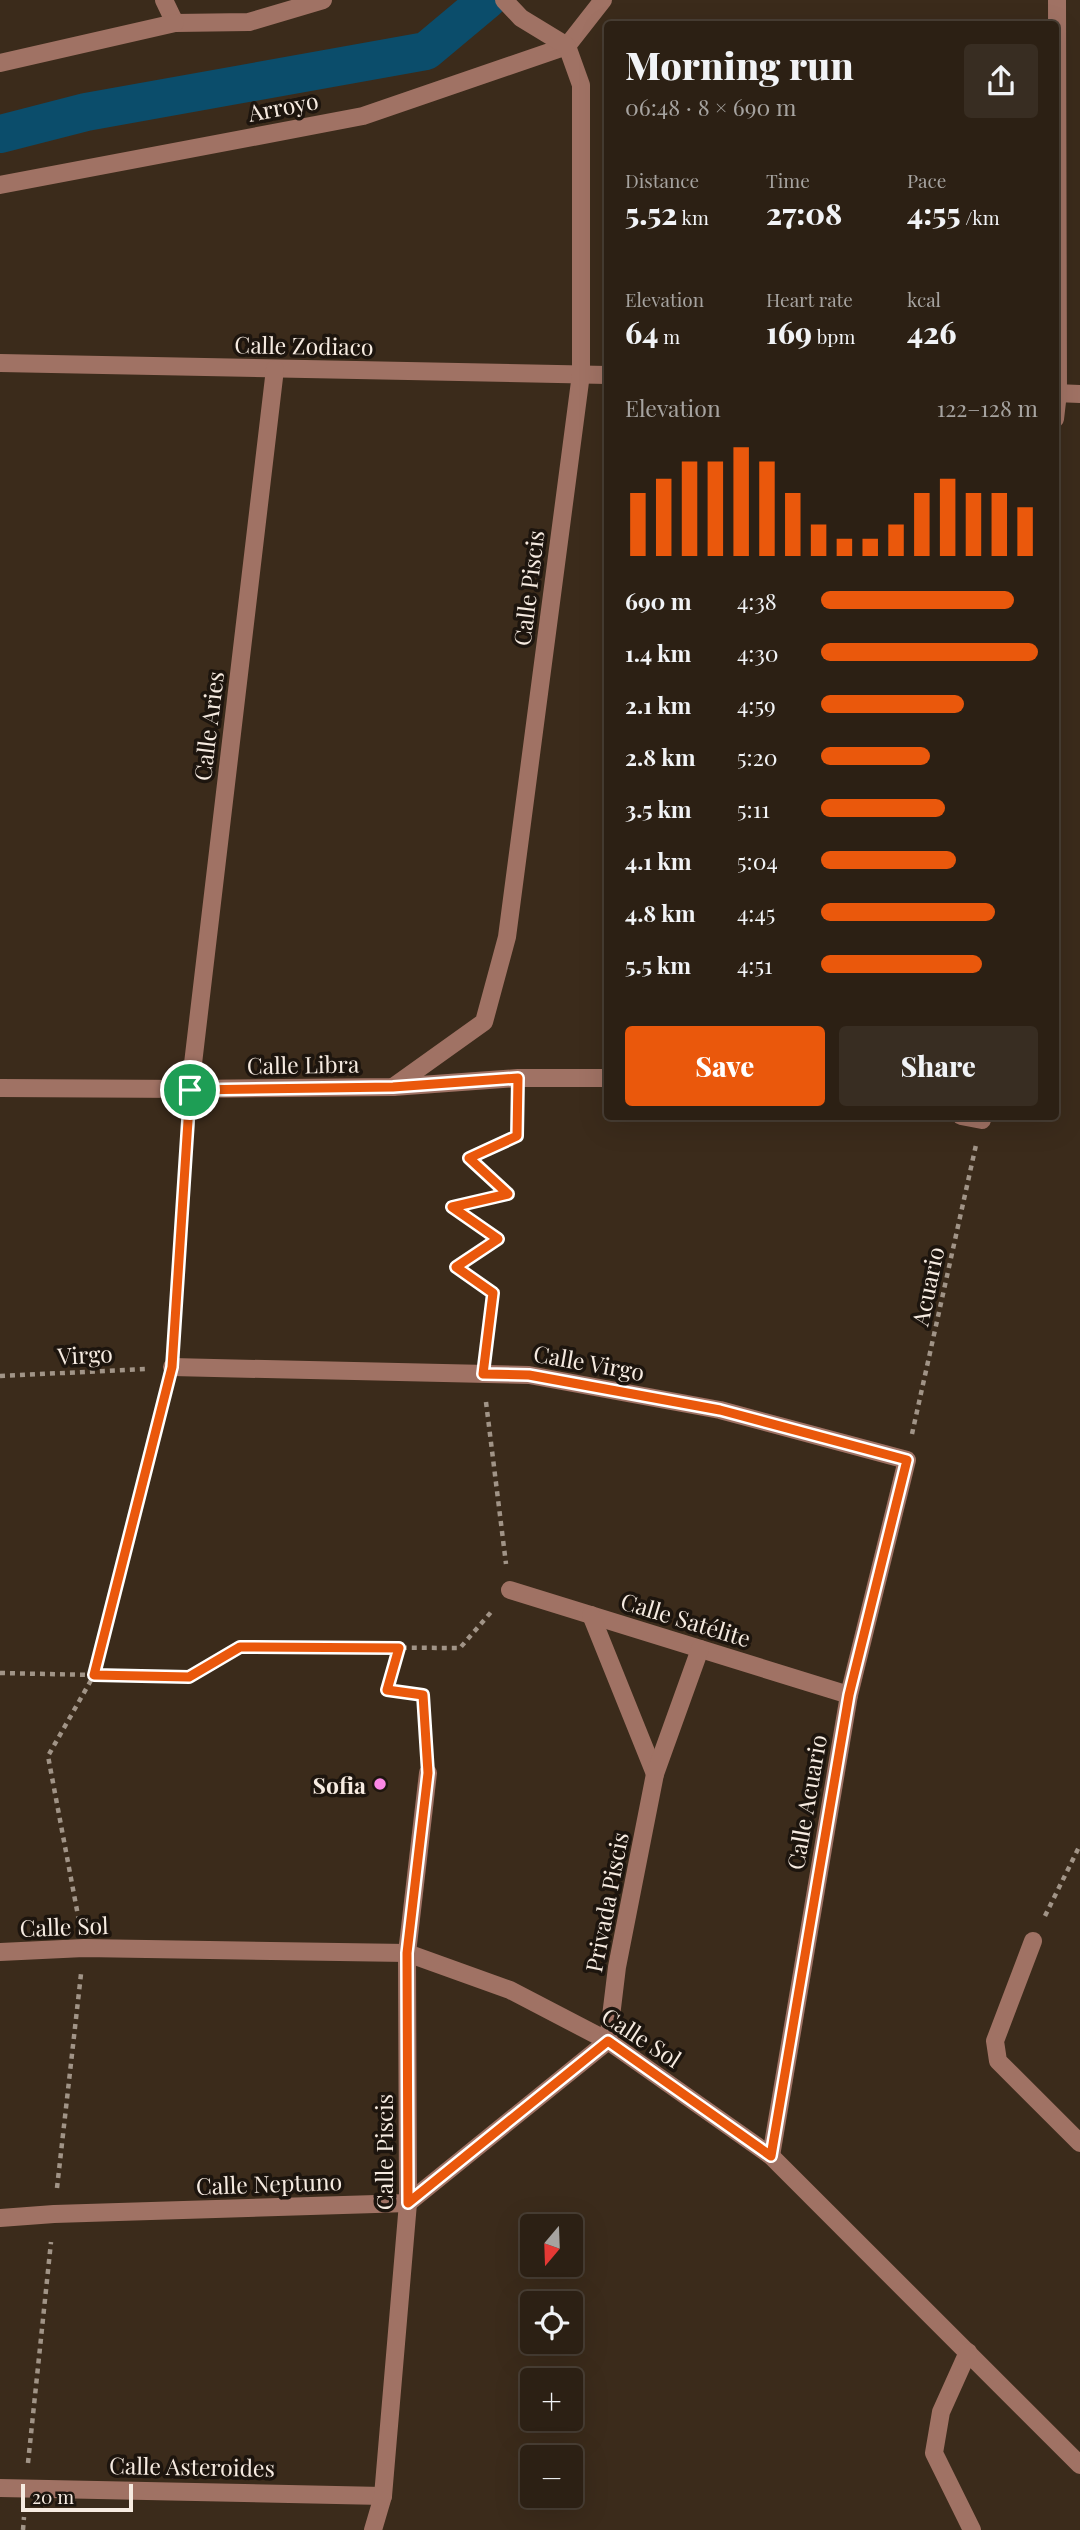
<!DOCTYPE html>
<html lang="en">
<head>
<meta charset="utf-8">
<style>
	:root { --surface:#2c2014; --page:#382d22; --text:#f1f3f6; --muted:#a6a3a0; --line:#483e34; --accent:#ea580c }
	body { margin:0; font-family:"Playfair Display",serif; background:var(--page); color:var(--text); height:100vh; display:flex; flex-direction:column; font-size:26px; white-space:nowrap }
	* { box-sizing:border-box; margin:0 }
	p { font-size:23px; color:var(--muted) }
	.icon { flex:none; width:38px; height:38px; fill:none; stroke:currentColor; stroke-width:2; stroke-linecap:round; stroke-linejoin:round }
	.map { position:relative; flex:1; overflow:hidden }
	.details { position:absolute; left:604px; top:21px; width:455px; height:1099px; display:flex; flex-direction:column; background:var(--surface); border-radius:7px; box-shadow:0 7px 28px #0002,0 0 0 2px var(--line) }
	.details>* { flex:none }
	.needle { width:46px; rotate:199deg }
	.controls { position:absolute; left:520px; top:2214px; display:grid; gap:14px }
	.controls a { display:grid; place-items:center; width:63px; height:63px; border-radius:7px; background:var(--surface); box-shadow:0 7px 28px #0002,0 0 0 2px var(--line); font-size:35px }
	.scale { position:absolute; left:21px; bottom:18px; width:112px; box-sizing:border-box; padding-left:7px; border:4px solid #f6ebe1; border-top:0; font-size:19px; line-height:24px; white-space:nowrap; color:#f6ebe1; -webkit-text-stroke:5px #1d150e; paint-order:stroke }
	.pin { position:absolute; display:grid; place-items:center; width:60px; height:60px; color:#fff; margin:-30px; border:4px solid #fff; border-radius:50%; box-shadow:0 2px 7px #0007 }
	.round { display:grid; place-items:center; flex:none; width:74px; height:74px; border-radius:7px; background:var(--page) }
	.headline { display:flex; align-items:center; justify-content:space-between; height:119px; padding:0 21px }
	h1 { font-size:38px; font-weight:800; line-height:52px }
	.metrics { display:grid; grid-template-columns:repeat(3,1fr); gap:10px; height:119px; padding:7px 21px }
	.metrics div { display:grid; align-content:center }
	.metrics b { font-size:30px; font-weight:800 }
	.metrics small { font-size:19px; font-weight:400 }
	.metrics p { font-size:19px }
	.chart { height:196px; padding:14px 21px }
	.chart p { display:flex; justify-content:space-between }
	.chart svg { width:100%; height:126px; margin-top:7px; stroke:var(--accent); stroke-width:6 }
	.cta { display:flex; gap:14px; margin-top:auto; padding:14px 21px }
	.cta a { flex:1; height:80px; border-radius:7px; background:var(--accent); color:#fff; font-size:28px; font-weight:800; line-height:80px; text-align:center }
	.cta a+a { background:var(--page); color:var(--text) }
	ul { padding:0 21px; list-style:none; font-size:23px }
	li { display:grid; grid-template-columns:112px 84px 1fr; align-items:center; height:52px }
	li i { height:18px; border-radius:9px; background:var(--accent) }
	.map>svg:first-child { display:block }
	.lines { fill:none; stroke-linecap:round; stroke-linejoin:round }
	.canal { stroke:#0b4d6b; stroke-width:38 }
	.path { stroke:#a19487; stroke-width:4.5; stroke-dasharray:5 5; stroke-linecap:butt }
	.minor { stroke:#a07264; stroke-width:18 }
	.route-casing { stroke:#fff; stroke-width:14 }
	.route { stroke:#ea580c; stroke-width:9 }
	.poi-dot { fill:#fb87e5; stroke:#1d150e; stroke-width:2.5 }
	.labels { text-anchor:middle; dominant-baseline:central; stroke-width:7; stroke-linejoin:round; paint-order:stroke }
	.street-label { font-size:23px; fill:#f6ebe1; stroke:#1d150e }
	.poi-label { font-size:23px; font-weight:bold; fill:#f6ebe1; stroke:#1d150e; text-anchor:end }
</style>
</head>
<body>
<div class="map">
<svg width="1080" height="2530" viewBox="0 0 1080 2530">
	<rect width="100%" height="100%" fill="#3b2b1b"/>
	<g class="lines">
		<path class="canal" d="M0,134L86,112L426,51L487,0"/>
		<g class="path">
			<path d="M174,1340L188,1115"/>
			<path d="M486,1348L493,1293L456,1267L498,1239L452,1207L508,1194L469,1159L517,1136L518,1106"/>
			<path d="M0,1376L146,1369"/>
			<path d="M486,1402L506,1564"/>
			<path d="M912,1434L976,1145"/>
			<path d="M399,1648L387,1690L423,1695L426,1747"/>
			<path d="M0,1673L189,1677L240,1647L460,1648L492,1611"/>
			<path d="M1045,1916L1080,1845"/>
			<path d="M79,1921L48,1756L94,1675L165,1393"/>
			<path d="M57,2188L81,1974"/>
			<path d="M28,2463L51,2242"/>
			<path d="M23,2530L24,2517"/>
		</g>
		<g class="minor">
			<path d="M164,0L175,23L249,22L323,0"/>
			<path d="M567,46L603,0"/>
			<path d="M0,63L175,23"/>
			<path d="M0,185L363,116L567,46"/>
			<path d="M0,363L607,375"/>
			<path d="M1055,393L1080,394"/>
			<path d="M1055,419L1058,393L1057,0"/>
			<path d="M393,1087L484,1022L507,937L581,374V85L567,46L521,18L504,0"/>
			<path d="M0,1088L190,1089L393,1087L518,1078H607"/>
			<path d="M190,1089L275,369"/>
			<path d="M961,1116L982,1120V1116"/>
			<path d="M172,1367L529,1375L720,1410L907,1460L849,1695L771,2156"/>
			<path d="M510,1590L849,1695"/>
			<path d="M591,1615L655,1774"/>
			<path d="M1033,1941L995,2041L998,2061L1080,2143"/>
			<path d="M0,1952L84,1948L407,1953L510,1990L608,2041L771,2156L1080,2465"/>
			<path d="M0,2218L54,2214L408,2203L608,2041L617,1967L655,1774L700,1649"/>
			<path d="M968,2352L941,2412L934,2453L972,2530"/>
			<path d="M0,2488L383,2496"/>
			<path d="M373,2530L383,2496L408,2203L407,1953L428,1773"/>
		</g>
	</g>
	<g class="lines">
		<g class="route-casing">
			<path id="route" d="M518,1078L517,1136L469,1158L508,1194L452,1207L498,1239L456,1267L493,1293L483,1374L529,1375L720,1410L907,1460L849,1695L771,2156L608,2041L408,2203L407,1953L428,1773L423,1695L387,1690L399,1648L240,1647L189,1677L94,1675L172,1367L190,1090L393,1087Z"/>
		</g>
		<use href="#route" class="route"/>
	</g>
	<circle class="poi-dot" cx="380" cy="1784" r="7"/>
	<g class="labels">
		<g class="street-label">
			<text transform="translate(283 106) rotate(-11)">Arroyo</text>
			<text transform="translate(304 345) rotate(1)">Calle Zodiaco</text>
			<text transform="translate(528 588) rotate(-83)">Calle Piscis</text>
			<text transform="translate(208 726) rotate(-83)">Calle Aries</text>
			<text transform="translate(303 1064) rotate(-1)">Calle Libra</text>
			<text transform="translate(927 1286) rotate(-78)">Acuario</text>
			<text transform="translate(85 1354) rotate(-3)">Virgo</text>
			<text transform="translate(589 1362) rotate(10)">Calle Virgo</text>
			<text transform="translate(686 1619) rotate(17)">Calle Satélite</text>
			<text transform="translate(806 1802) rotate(-80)">Calle Acuario</text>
			<text transform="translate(606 1902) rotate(-79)">Privada Piscis</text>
			<text transform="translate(64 1926) rotate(-2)">Calle Sol</text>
			<text transform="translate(642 2037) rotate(33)">Calle Sol</text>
			<text transform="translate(383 2152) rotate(-90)">Calle Piscis</text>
			<text transform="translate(269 2183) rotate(-2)">Calle Neptuno</text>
			<text transform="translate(192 2466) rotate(1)">Calle Asteroides</text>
		</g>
		<g class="poi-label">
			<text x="366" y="1784">Sofia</text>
		</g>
	</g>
</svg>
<div class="controls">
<a><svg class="needle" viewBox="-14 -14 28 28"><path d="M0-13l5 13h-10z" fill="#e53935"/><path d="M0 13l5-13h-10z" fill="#a6a3a0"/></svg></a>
<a><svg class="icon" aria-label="locate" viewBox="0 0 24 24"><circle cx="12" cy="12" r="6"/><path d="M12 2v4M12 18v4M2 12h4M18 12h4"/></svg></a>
<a>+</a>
<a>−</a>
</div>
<div class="scale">20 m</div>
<div class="pin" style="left:190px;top:1090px;background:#1e9e55"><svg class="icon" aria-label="arrive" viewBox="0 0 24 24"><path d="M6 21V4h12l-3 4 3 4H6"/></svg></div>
<section class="details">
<div class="headline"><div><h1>Morning run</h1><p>06:48 · 8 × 690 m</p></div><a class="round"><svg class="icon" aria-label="share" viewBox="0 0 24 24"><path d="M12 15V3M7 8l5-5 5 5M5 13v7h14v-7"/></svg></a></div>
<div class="metrics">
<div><p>Distance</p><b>5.52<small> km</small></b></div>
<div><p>Time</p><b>27:08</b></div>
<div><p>Pace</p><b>4:55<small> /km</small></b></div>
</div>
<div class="metrics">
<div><p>Elevation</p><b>64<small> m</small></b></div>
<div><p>Heart rate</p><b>169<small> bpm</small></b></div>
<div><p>kcal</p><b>426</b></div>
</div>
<div class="chart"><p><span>Elevation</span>122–128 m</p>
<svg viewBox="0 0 160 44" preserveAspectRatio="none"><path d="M5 44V22M15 44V17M25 44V11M35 44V11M45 44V6M55 44V11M65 44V22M75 44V33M85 44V38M95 44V38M105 44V33M115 44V22M125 44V17M135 44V22M145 44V22M155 44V27"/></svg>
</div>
<ul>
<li><b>690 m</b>4:38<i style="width:89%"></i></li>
<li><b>1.4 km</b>4:30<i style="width:100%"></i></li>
<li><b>2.1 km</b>4:59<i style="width:66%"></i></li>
<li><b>2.8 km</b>5:20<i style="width:50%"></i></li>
<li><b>3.5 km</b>5:11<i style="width:57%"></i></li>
<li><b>4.1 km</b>5:04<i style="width:62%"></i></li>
<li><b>4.8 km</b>4:45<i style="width:80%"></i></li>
<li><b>5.5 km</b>4:51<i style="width:74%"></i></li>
</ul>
<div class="cta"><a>Save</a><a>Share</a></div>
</section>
</div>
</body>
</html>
